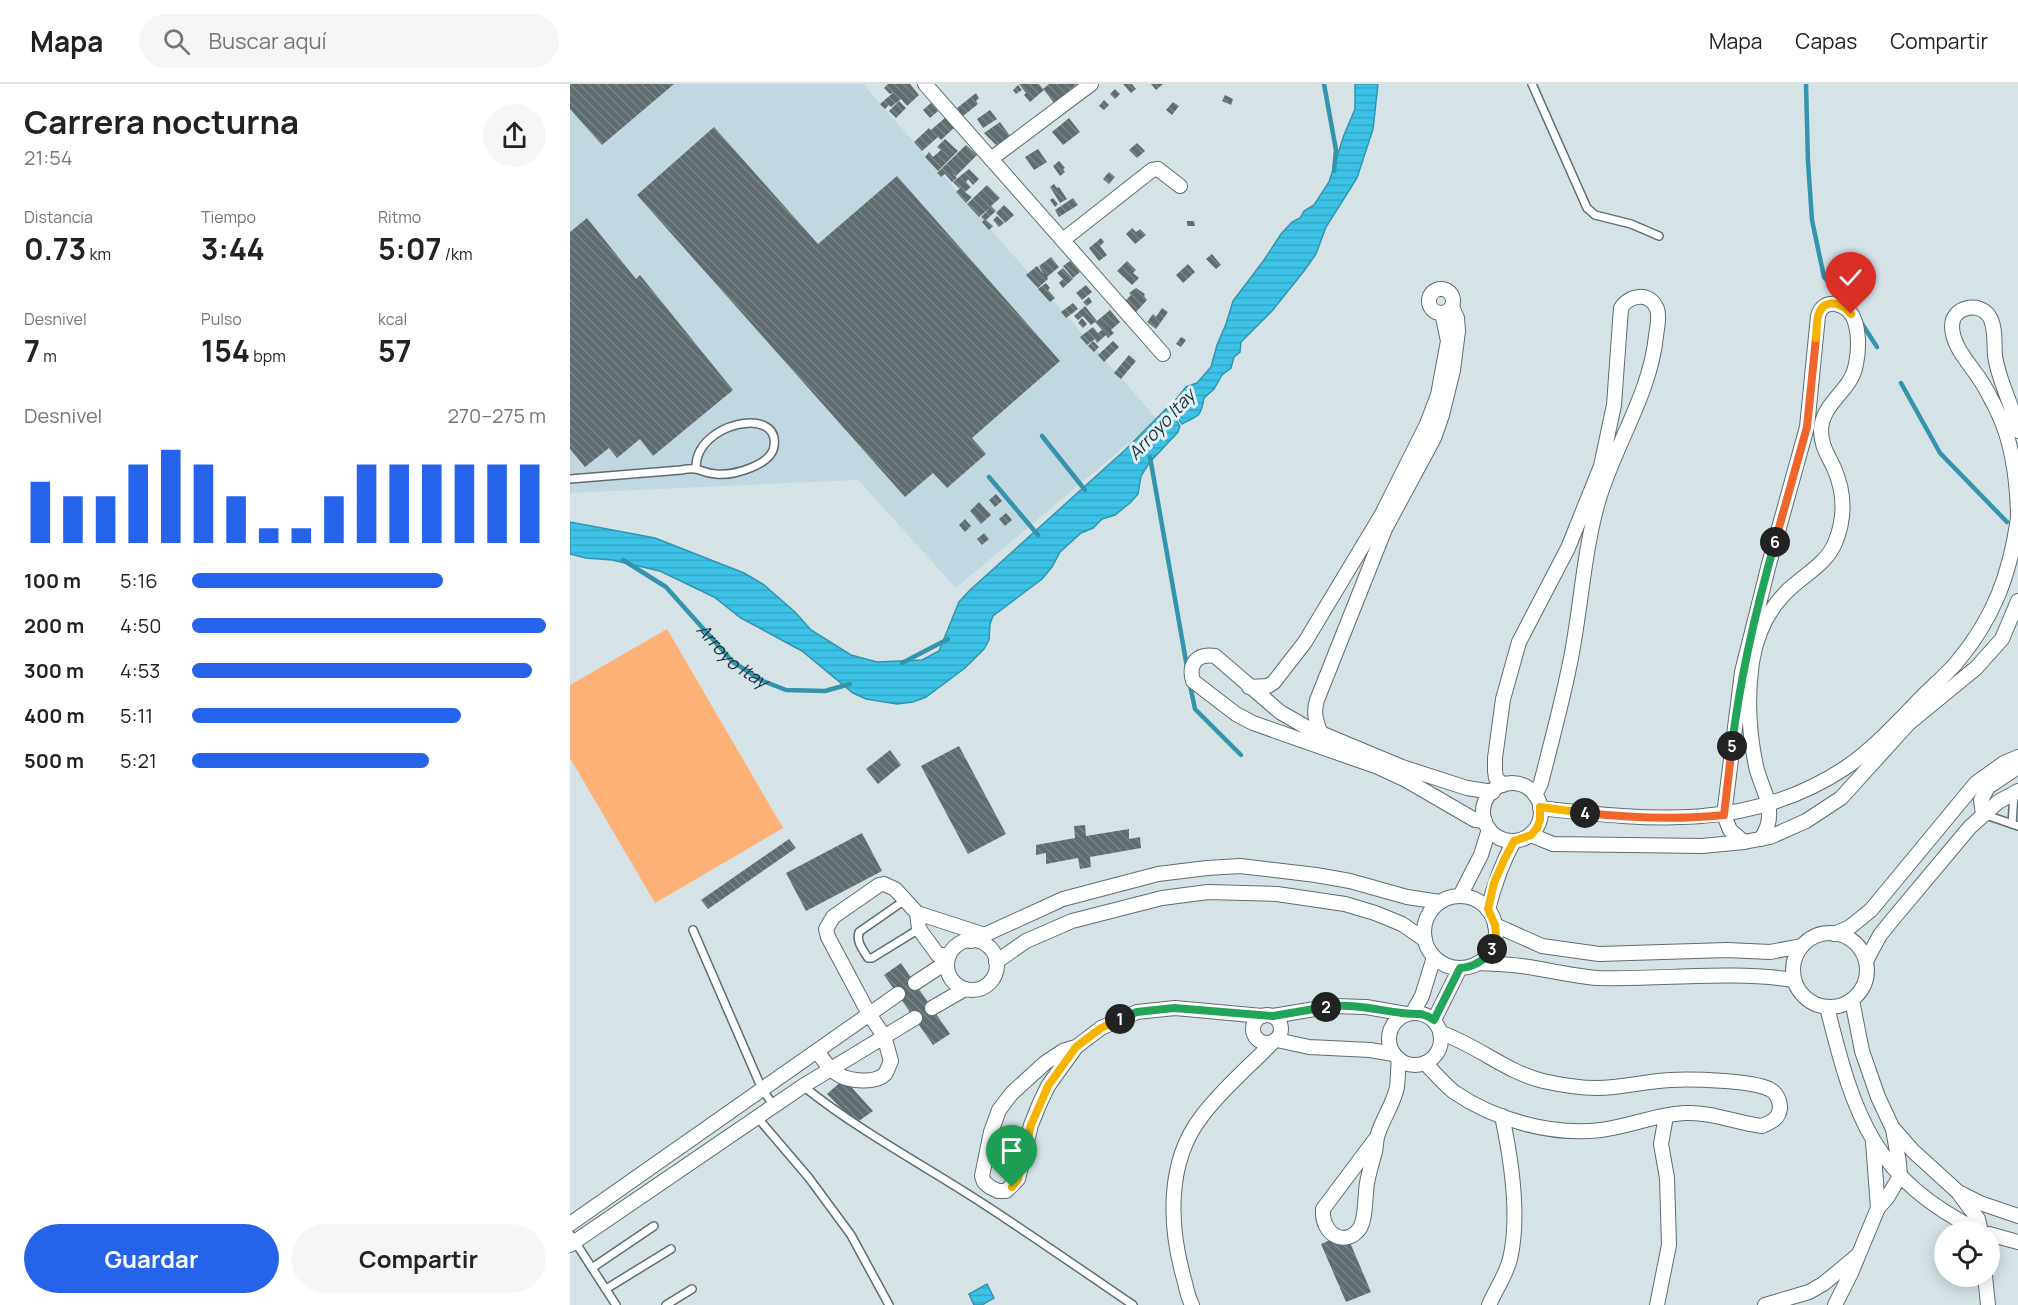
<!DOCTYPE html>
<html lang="es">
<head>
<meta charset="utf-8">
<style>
	:root { --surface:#fff; --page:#f6f6f6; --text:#222; --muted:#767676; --line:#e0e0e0; --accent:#2563eb }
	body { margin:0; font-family:Manrope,sans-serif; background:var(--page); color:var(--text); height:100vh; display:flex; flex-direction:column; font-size:22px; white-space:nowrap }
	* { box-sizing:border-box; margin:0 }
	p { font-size:20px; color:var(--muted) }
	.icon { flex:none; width:33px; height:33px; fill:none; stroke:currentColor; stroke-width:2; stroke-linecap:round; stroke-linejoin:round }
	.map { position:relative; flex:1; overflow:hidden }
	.sheet { display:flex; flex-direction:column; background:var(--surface); width:570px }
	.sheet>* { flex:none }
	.controls { position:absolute; left:1364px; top:1137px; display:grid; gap:12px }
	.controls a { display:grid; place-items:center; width:66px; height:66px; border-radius:50%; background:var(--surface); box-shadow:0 3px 15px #0003; font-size:30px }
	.pin { position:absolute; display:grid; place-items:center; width:51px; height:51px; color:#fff; margin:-62px -26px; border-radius:50% 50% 50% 0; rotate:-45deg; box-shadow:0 0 6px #0007 }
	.pin .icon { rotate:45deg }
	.km { position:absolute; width:30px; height:30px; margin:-15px; border-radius:50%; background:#222; color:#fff; font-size:16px; line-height:30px; text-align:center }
	.round { display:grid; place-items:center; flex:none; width:63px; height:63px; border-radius:32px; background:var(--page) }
	.headline { display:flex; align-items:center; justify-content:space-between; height:102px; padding:0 24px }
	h1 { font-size:33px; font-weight:700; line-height:45px }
	.metrics { display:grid; grid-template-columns:repeat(3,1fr); gap:9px; height:102px; padding:6px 24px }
	.metrics div { display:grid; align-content:center }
	.metrics b { font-size:30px; font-weight:700 }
	.metrics small { font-size:16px; font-weight:400 }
	.metrics p { font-size:16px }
	.chart { height:168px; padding:12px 24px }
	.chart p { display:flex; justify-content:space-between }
	.chart svg { width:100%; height:108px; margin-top:6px; stroke:var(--accent); stroke-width:6 }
	.cta { display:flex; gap:12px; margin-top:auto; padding:12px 24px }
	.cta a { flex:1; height:69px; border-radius:36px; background:var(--accent); color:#fff; font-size:24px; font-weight:700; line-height:69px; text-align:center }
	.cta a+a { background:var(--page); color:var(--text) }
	ul { padding:0 24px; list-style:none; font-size:20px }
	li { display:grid; grid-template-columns:96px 72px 1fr; align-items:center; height:45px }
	li i { height:15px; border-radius:8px; background:var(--accent) }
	header { display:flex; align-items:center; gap:36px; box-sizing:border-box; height:84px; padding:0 30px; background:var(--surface); border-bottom:2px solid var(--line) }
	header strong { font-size:28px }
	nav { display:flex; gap:33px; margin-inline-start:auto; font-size:21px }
	.search { width:420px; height:54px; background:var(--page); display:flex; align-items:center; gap:15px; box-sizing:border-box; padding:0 21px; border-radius:33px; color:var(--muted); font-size:22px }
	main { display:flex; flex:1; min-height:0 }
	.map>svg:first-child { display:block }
	.built { fill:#c2d8e0 }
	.green { fill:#fdb177 }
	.water { fill:url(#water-rules); stroke:#3494ad; stroke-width:1.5 }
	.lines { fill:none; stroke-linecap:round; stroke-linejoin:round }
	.stream { stroke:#3494ad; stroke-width:4.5 }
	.building { fill:url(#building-back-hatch) }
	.service-casing { stroke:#5f6c70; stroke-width:10 }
	.minor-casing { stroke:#5f6c70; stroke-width:16 }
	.service { stroke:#fff; stroke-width:7 }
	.minor { stroke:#fff; stroke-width:14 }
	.split-1-casing { stroke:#fff; stroke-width:12 }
	.split-2-casing { stroke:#fff; stroke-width:12 }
	.split-3-casing { stroke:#fff; stroke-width:12 }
	.split-4-casing { stroke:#fff; stroke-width:12 }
	.split-5-casing { stroke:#fff; stroke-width:12 }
	.split-6-casing { stroke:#fff; stroke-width:12 }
	.split-7-casing { stroke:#fff; stroke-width:12 }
	.split-8-casing { stroke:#fff; stroke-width:12 }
	.split-1 { stroke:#f5b400; stroke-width:8 }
	.split-2 { stroke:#22a559; stroke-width:8 }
	.split-3 { stroke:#22a559; stroke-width:8 }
	.split-4 { stroke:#f5b400; stroke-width:8 }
	.split-5 { stroke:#f0652b; stroke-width:8 }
	.split-6 { stroke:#22a559; stroke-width:8 }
	.split-7 { stroke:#f0652b; stroke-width:8 }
	.split-8 { stroke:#f5b400; stroke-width:8 }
	.labels { text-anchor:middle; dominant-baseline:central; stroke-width:6; stroke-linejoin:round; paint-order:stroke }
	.water-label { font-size:18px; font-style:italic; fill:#1b3138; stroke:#e2f0f5 }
</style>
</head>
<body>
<header>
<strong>Mapa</strong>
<div class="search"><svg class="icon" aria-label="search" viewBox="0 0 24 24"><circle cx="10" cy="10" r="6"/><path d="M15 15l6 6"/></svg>Buscar aquí</div>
<nav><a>Mapa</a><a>Capas</a><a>Compartir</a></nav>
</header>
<main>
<section class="sheet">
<div class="headline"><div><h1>Carrera nocturna</h1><p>21:54</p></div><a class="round"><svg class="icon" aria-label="share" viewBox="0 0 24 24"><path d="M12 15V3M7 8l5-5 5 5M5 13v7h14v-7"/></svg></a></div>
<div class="metrics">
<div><p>Distancia</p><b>0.73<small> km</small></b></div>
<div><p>Tiempo</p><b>3:44</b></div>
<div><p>Ritmo</p><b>5:07<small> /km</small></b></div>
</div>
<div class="metrics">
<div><p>Desnivel</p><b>7<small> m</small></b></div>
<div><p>Pulso</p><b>154<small> bpm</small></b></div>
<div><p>kcal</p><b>57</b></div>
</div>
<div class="chart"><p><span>Desnivel</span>270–275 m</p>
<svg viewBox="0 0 160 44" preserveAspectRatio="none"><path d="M5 44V19M15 44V25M25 44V25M35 44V12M45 44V6M55 44V12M65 44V25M75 44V38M85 44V38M95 44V25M105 44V12M115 44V12M125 44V12M135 44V12M145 44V12M155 44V12"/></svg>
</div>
<ul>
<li><b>100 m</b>5:16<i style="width:71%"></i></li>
<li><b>200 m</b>4:50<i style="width:100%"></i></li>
<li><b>300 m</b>4:53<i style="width:96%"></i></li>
<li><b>400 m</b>5:11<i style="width:76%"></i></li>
<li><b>500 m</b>5:21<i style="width:67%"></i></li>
</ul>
<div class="cta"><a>Guardar</a><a>Compartir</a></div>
</section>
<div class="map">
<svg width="1448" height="1221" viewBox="0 0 1448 1221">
	<defs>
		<pattern id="water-rules" width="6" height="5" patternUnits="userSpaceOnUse" patternTransform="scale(1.5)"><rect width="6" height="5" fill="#3cc3e7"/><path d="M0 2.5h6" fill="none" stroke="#34a7c6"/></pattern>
		<pattern id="building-back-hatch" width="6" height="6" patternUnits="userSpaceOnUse" patternTransform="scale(1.5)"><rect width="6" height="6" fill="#5f6c70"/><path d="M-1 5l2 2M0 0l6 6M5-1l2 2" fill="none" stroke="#7b8587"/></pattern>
	</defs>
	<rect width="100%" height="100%" fill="#d5e3e7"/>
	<path class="built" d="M0,0H293L587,335L386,504L288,396L0,409Z"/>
	<path class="green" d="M97,545L213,744L85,819L0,674V601Z"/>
	<g class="water">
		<path d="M785,0H808L803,45L787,94L756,143L746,170L734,187L702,227L671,258L670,268L664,273L661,284L652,291L644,305L634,314C631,333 629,331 612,340L600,323L616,303L627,299L641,283L647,261L656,240L663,217L694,176L711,150L722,138L730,134L734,127L744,121L759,98L774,51L785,25Z"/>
		<path d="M598,323L610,342L608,348L579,379L571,392L568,410L561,418L545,431L532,435L523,444L511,449L490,468L482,483L472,495L423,532L420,540L419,556L414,565L395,584L356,613L343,618L327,620L296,615L283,609L232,567L171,534L144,513L90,487L42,476L16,474L0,470V438L85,454L174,489L193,500L225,528L241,546L281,571L307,578L352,576L369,567L389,518L400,506L555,366Z"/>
		<path d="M417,1200L424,1214L412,1221H404L399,1210Z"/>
	</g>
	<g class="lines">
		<g class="stream">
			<path d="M754,0L766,66L764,87"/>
			<path d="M1236,0L1238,78L1242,136L1254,193L1282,222"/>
			<path d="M1289,235L1307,263"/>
			<path d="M1331,299L1370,369L1437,438"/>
			<path d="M472,352L515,406"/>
			<path d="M580,373L617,583"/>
			<path d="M419,393L468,451"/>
			<path id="s1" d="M53,476L96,503L163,578L193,597L216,606L255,607L280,600"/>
			<path d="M332,579L378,555"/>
			<path d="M620,601L625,625L671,671"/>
		</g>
	</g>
	<g class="building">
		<path d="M0,0H104L32,61L0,25Z"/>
		<path d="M318,0H340L349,11L337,22L331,15L321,23L319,21L315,25L310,20L324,8L320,10L314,4Z"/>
		<path d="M449,0H469L473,5L479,0H507L484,19L474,6L460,18L454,11L456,9Z"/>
		<path d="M553,0H562L566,5L561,9Z"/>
		<path d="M581,0H593L586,6Z"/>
		<path d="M448,1L452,6L446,10L443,6Z"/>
		<path d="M545,5L550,10L545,15L540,10Z"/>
		<path d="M406,9L409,14L406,17L408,20L393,32L387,24Z"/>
		<path d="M655,11L663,15L661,21L652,17Z"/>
		<path d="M534,16L539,21L534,26L529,22Z"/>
		<path d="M329,17L336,24L326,34L319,27Z"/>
		<path d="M603,18L609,22L602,31L596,26Z"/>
		<path d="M361,19L368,27L360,34L353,26Z"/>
		<path d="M420,26L427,35L413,44L407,35Z"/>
		<path d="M376,33L385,43L371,56L368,53L352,67L344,58L359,44L361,46Z"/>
		<path d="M499,34L510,48L493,61L482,48Z"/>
		<path d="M430,38L440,52L426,61L414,49Z"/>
		<path d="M144,43L248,160L327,92L490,277L402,354L416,370L377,404L363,389L335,413L67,111Z"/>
		<path d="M375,55L388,67L368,87L355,73L359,68L363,73L371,66L367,63Z"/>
		<path d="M567,59L575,67L567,74L559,66Z"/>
		<path d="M396,61L407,71L386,92L381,87L387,94L382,98L375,90L371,93L367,89Z"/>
		<path d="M468,65L477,78L464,86L455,73Z"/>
		<path d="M489,77L495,84L493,85L495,88L490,92L483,82Z"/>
		<path d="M399,85L409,95L403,101L398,95L396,98L401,103L395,108L402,113L396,119L386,108L391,103L389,104L383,98Z"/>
		<path d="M539,88L545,93L539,100L533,95Z"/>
		<path d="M484,100L487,104L489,103L497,115L490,119L480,103Z"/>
		<path d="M417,101L430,114L421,122L426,127L416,136L423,142L419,146L412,138L414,136L411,133L420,124L409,133L397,120Z"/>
		<path d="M483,114L488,120L485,123L480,116Z"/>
		<path d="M503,114L508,121L489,133L485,126Z"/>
		<path d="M434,121L444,131L435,139L426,129Z"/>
		<path d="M427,132L434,139L429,143L423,136Z"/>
		<path d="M17,134L66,195L70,191L163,306L83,372L70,355L47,374L39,364L15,383L0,365V148Z"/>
		<path d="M617,137H624L625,142H617Z"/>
		<path d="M562,144L566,148L570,145L576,151L565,160L556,150Z"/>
		<path d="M531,154L534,158L530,162L537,171L529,177L519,164Z"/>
		<path d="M642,170L651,181L646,185L636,175Z"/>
		<path d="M481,173L489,183L477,193L478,195L468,204L456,191L467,182L474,191L469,182Z"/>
		<path d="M500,177L510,188L503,194L493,182Z"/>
		<path d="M557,177L566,186L563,189L569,194L562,201L547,187Z"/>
		<path d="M618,180L625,188L613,199L606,191Z"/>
		<path d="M493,184L503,195L493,204L489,199L493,195L487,189Z"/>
		<path d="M476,199L480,204L478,206L485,214L480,218L468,205Z"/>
		<path d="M516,201L522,208L512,216L506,209Z"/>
		<path d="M566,204L575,210L574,212L577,216L566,228L555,217L561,211L559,209Z"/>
		<path d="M519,213L522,218L517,222L513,218Z"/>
		<path d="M503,219L508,225L496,234L491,228Z"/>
		<path d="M515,222L527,237L540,226L550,238L541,246L544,249L538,254L536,251L527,259L525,255L517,261L510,253L523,243L528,249L532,246L525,238L521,241L513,232L508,236L504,232Z"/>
		<path d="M592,224L598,228L586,245L577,238L583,230L586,233Z"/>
		<path d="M512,234L517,240L513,244L508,239Z"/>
		<path d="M611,253L616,256L611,263L606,260Z"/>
		<path d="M523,257L529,263L524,268L518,262Z"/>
		<path d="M543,257L549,263L534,278L528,271Z"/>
		<path d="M559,271L566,277L551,295L544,289Z"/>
		<path d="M426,410L432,417L425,423L419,416Z"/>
		<path d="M409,418L421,431L411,440L400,427Z"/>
		<path d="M436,429L442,436L435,442L429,435Z"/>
		<path d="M395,435L401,442L395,448L389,441Z"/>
		<path d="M414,449L419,455L412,461L407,455Z"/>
		<path d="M389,662L436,750L398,770L351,682Z"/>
		<path d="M320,666L331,681L308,700L296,685Z"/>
		<path d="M515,741L516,752L559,745V755L570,753L571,764L520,773L521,783L510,785L508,774L476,780V769L466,771V761L505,754L504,742Z"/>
		<path d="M292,749L312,787L236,827L216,789Z"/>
		<path d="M219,755L226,764L138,825L131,816Z"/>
		<path d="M331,879L380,950L363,961L314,891Z"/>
		<path d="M274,995L303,1027L286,1039L257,1010Z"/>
		<path d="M776,1149L801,1208L776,1218L751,1160Z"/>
	</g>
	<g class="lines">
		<g class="service-casing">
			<g id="service">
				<path d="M962,0L1017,124L1025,131L1061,140L1089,152"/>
				<path d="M0,395L111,386C132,382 129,389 146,390C163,392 202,381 204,362C210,321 126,339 126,383"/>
				<path d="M1413,730L1448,742"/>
				<path d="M1442,740L1444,710"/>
				<path d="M335,816L289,848C286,858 293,866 298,874H302L349,845"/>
				<path d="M123,846L192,1005L204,1022"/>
				<path d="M233,1002C289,1047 352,1080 412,1119C463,1152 513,1187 563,1221"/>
				<path d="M187,1033L239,1094L281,1151L319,1221"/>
				<path d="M0,1150L46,1221"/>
				<path d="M22,1184L84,1142"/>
				<path d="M36,1205L101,1165"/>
				<path d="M96,1221L122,1205"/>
			</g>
		</g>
		<g class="minor-casing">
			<g id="minor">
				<path d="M355,0L593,270"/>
				<path d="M421,75L521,0"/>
				<path d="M493,156L582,86L588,85L610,102"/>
				<circle cx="871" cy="217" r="12"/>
				<path d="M1448,347C1443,321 1429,299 1425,272C1424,261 1426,242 1419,232C1409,217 1382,223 1382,242C1382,262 1399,279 1409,294C1417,306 1423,318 1429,331C1443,361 1447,396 1448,429"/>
				<path d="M679,603L698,602L704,598L735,558L812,430L857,340L868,311L878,257L872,229"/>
				<path d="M751,650C746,637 743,629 747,616L815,445L864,354L872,331L883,286L888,247L887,234L882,223"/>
				<circle cx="942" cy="728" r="29"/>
				<path d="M933,701L926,694L925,687V674L933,615L949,558L998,464L1031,382L1044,321L1051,224C1059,211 1080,207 1087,225C1090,233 1087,243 1086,252C1080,311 1044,362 1028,418C1013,471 1011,526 1000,579C992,619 981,659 971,699L965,711"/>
				<path d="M970,724C1078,736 1178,748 1275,684C1305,664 1329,636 1355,610C1365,600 1377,590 1387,578C1424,534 1440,490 1448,434"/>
				<path d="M1413,730L1411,716L1418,703L1448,683"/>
				<path d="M915,737L905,736L836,696L808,683L683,639L666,630L623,597C618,580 627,569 645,572L710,628L736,643L832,683L897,704L923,708"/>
				<path d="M961,751L983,760L1132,762L1174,758L1200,753L1236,737L1271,714L1339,639L1406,584L1432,555L1448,517"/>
				<path d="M1174,758L1160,746L1154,731L1172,588L1199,480L1237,343L1248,232C1253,212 1278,219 1284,235C1289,248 1289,266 1286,280C1282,307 1252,318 1251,346C1251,362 1258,371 1264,384C1275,409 1275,435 1265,459C1257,478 1239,488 1224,501C1201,520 1187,548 1182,578C1177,612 1179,649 1186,682C1189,697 1198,711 1199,725C1200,738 1197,745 1191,755"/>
				<path d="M890,812L911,771L919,745"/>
				<circle cx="890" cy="848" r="36"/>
				<path d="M918,826C924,801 932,779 944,757"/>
				<path d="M347,829L349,845L368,871H379"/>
				<path d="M925,841L972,862L1029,870L1157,866L1200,868L1232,862"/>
				<circle cx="1260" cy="886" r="37"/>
				<path d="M1264,850L1280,843L1301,826L1406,699L1434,679L1448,673"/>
				<circle cx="402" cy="881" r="25"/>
				<path d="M401,857L493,815L588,790L637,784L670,782L746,791L780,797L837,813L870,818"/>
				<path d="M1296,877L1310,851L1323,835L1400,743L1428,718L1448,707"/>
				<path d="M426,878L456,857L502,837L592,814L638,808L707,810L775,820L805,829L832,840L855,856"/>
				<path d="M909,879C923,880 937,880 951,882C976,885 1001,892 1028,894C1094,896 1159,886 1224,896"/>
				<path d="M345,899L377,878"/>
				<path d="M1282,916L1292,967L1308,1013L1322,1043L1343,1067L1388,1108L1410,1119L1448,1132"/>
				<path d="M1257,923C1284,1032 1303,1095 1411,1148"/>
				<path d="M362,924L395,905"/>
				<path d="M843,928L852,912L864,873"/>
				<circle cx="845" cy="955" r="26"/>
				<circle cx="697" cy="945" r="14"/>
				<path d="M703,932L763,922L796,923L836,930"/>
				<path d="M864,936L890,884"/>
				<path d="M707,956L739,963L800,966L824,970"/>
				<path d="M506,963L478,1002L469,1021L461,1041L448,1095L436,1107H428L420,1103L414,1098L412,1092L421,1048L429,1026L442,1009L475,979L493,967L506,963L531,944L567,928L605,924L692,932"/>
				<path d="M247,967C253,975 259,986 269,991C280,997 305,1000 315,990C317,987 319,981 321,977L314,952L299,930L258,853L256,845L263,833L309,801L314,800L325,805L347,829L415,851"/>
				<path d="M855,979C864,988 874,1000 884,1008C925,1036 982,1052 1031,1046C1060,1042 1088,1030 1116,1029C1143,1028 1166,1039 1192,1042C1201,1038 1209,1035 1210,1024C1210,1016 1206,1008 1199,1005C1181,996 1121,995 1100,996C1076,997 1052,1004 1027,1004C1009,1004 991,1001 973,997C936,988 907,961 871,949"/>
				<path d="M807,1053L753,1125C751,1151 776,1164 790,1144C796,1134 795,1110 797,1099C799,1088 802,1078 805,1068C806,1062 806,1055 808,1050C813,1034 824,1019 827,1003C828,994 828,984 829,975"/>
				<path d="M1303,1058L1308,1124"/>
				<path d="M1390,1111L1408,1135L1411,1148"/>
				<path d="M0,1140L328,910"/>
				<path d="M1419,1150L1448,1158"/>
				<path d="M0,1161L233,1002L345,934"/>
				<path d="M1415,1192L1418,1221"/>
				<path d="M622,1221C617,1211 617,1206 614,1195C599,1142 596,1078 632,1032C652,1005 679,983 702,959"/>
				<path d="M919,1221C926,1205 936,1191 940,1175C950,1133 941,1074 932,1032"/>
				<path d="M1087,1221L1099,1161L1097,1094L1091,1060L1096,1032"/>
				<path d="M1195,1221L1239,1208L1253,1200L1287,1172"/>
				<path d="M1265,1221L1281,1189L1308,1124L1317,1114L1330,1092L1329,1079L1323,1045"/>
			</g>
		</g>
		<use href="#service" class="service"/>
		<use href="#minor" class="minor"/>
	</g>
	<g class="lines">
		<g class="split-1-casing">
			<path id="split-1" d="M442,1103L448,1095L461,1041L478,1002L506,963L531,944L550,935"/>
		</g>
		<g class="split-2-casing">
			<path id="split-2" d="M550,935L567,928L604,924L703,932L756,923"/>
		</g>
		<g class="split-3-casing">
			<path id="split-3" d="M756,923C782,919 806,926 832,929C845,931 852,927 864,936L890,884C904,883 914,877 922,865"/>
		</g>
		<g class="split-4-casing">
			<path id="split-4" d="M922,865L926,850L925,841L918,825L924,799L934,776L944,757L961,751L967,744L970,736V723L1015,729"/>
		</g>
		<g class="split-5-casing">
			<path id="split-5" d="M1015,729C1062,734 1108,736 1154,731L1162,662"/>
		</g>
		<g class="split-6-casing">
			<path id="split-6" d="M1162,662C1170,592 1186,525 1205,458"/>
		</g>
		<g class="split-7-casing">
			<path id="split-7" d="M1205,458L1237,343L1246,254"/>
		</g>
		<g class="split-8-casing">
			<path id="split-8" d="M1246,254C1247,246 1246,236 1249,229C1255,213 1274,220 1281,230"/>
		</g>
		<use href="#split-1" class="split-1"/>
		<use href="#split-2" class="split-2"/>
		<use href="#split-3" class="split-3"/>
		<use href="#split-4" class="split-4"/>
		<use href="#split-5" class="split-5"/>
		<use href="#split-6" class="split-6"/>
		<use href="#split-7" class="split-7"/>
		<use href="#split-8" class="split-8"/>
	</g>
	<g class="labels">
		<g class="water-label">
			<text transform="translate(591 340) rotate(-47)">Arroyo Itay</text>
			<text stroke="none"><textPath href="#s1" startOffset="147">Arroyo Itay</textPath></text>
		</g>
	</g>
</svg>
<div class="controls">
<a><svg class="icon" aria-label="locate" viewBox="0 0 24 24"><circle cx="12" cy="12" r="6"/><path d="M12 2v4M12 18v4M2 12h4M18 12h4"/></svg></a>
</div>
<div class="pin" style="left:442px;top:1103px;background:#1e9e55"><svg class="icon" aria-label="arrive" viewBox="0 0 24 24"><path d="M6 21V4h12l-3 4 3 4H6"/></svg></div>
<div class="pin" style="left:1281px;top:230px;background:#d93025"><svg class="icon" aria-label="check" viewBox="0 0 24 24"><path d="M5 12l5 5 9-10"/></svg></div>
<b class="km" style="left:550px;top:935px">1</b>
<b class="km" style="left:756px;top:923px">2</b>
<b class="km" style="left:922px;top:865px">3</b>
<b class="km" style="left:1015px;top:729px">4</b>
<b class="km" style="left:1162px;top:662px">5</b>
<b class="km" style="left:1205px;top:458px">6</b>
</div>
</main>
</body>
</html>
